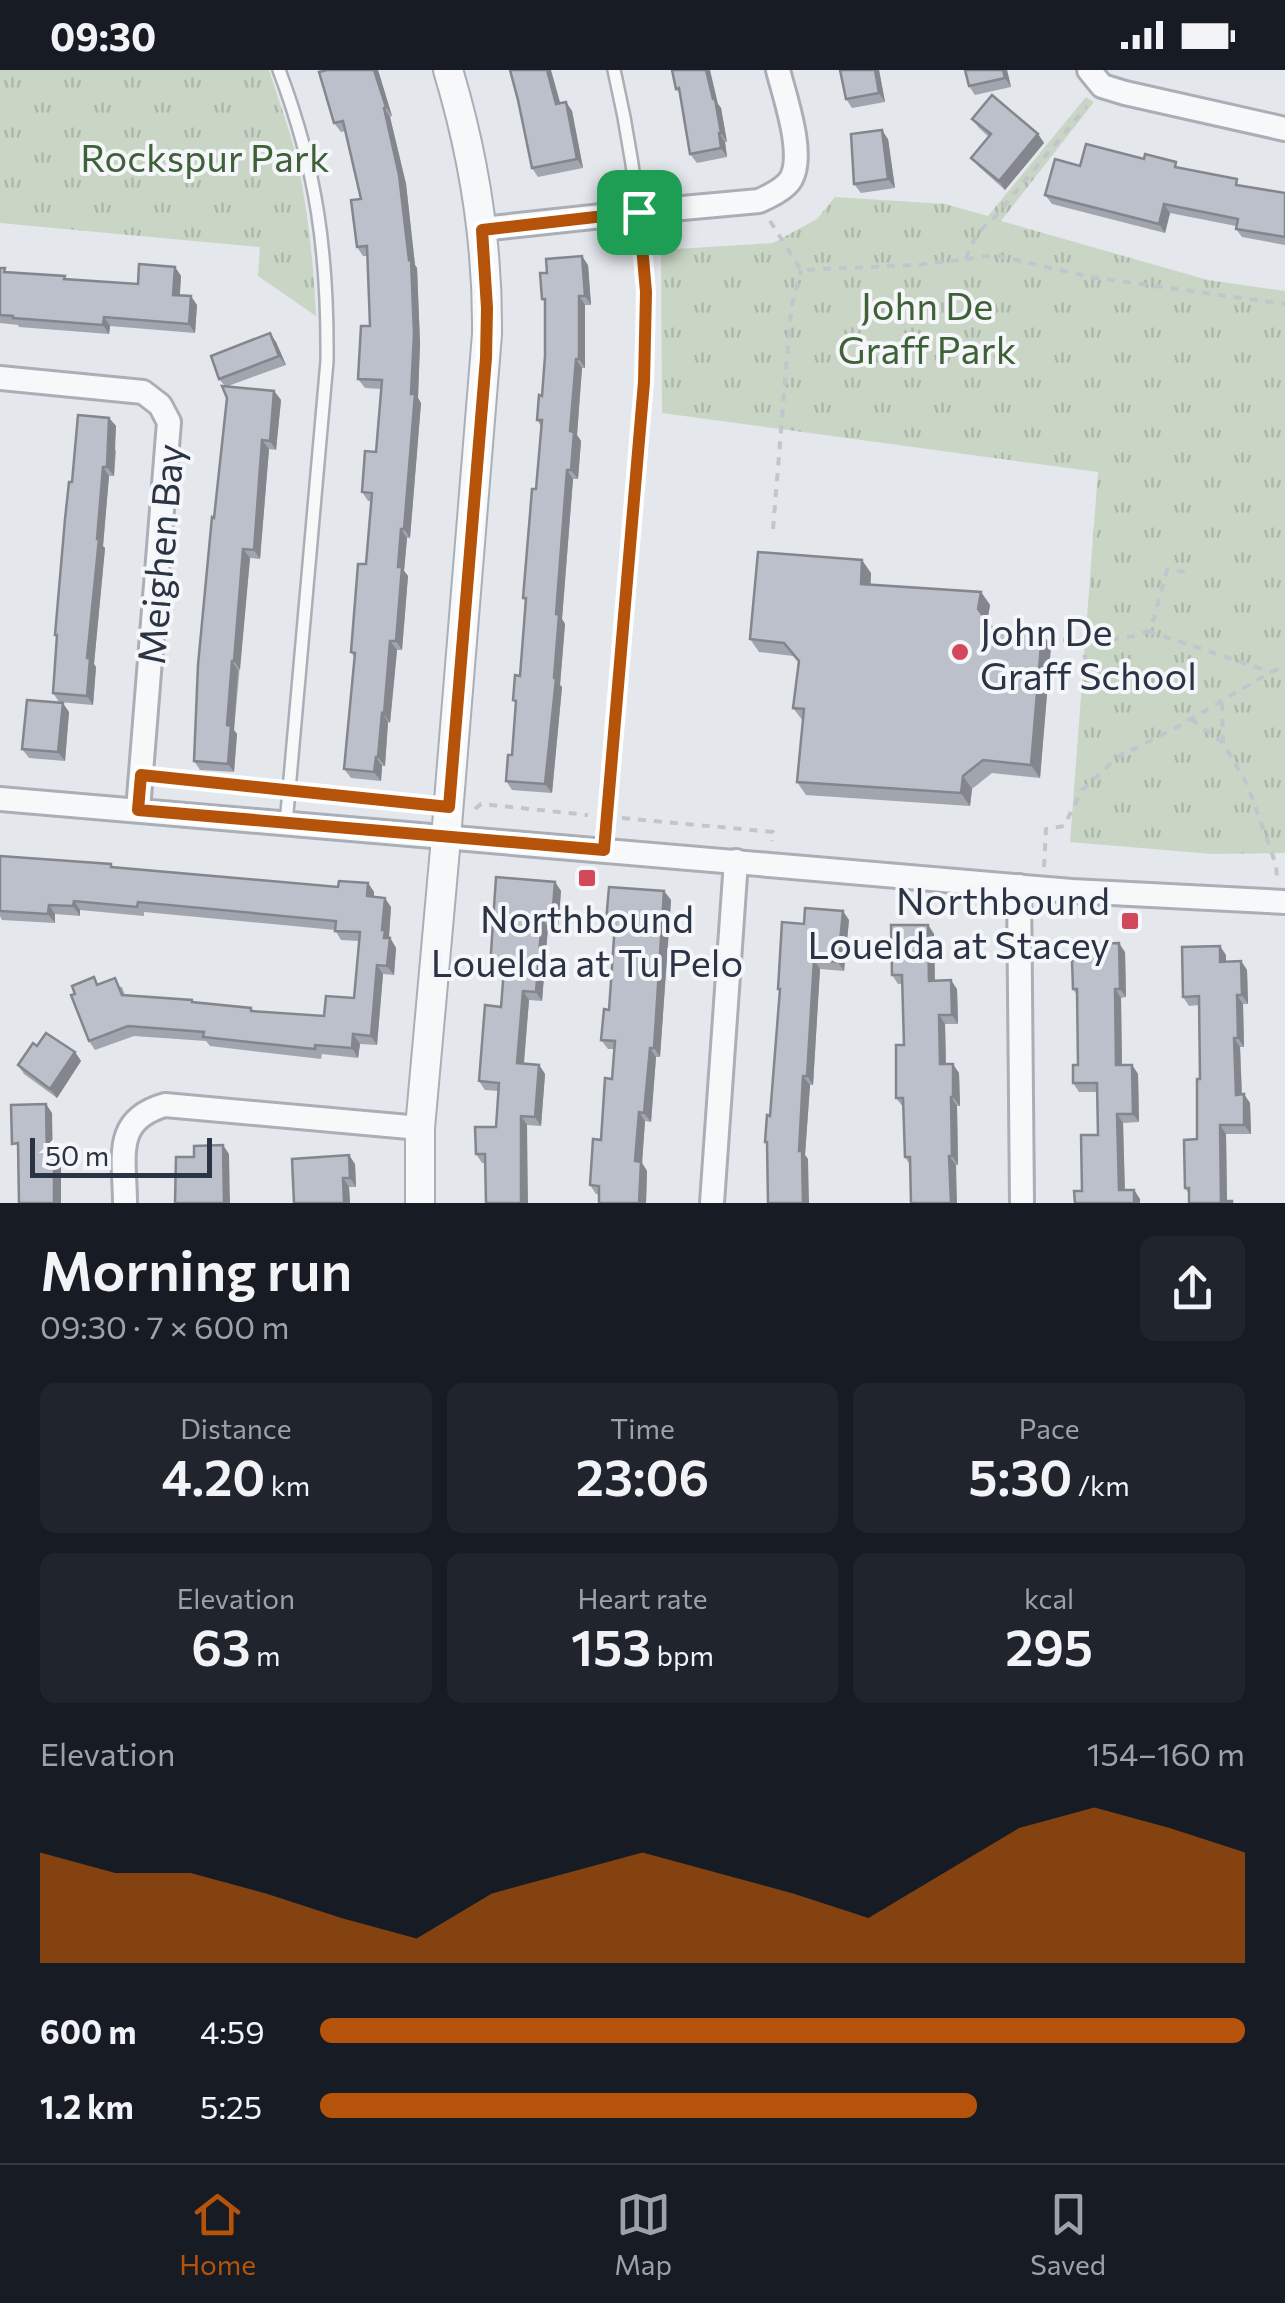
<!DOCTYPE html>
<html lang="en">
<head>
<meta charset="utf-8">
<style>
	:root { --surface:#171b24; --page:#20242c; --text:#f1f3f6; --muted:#9ea1a6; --line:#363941; --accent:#b45309 }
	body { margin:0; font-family:Commissioner,sans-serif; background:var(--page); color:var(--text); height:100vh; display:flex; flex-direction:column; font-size:38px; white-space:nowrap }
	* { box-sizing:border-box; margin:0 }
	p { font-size:32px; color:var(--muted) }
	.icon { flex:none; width:55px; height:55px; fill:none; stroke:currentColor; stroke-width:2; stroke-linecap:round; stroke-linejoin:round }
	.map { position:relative; height:1133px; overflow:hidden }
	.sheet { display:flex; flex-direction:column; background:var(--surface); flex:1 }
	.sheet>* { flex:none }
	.scale { position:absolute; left:30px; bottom:25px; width:182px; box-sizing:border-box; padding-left:10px; border:5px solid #2b3445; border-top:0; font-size:28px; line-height:35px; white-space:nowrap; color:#2b3445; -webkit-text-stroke:8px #f4f6f9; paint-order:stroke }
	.pin { position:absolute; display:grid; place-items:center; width:85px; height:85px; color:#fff; margin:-42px; border-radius:20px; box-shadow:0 5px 15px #0006 }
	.round { display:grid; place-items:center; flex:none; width:105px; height:105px; border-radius:15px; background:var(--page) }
	.head { display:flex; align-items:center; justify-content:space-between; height:170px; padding:0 40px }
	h1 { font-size:55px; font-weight:600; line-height:75px }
	.stats { display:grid; grid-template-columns:repeat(3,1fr); gap:15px; height:170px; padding:10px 40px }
	.stats div { display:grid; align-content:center; border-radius:15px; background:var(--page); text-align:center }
	.stats b { font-size:50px; font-weight:600 }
	.stats small { font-size:28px; font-weight:400 }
	.stats p { font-size:28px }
	.chart { height:280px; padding:20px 40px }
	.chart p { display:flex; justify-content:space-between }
	.chart svg { width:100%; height:180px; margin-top:10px; fill:var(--accent); opacity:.7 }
	ul { padding:0 40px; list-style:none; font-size:32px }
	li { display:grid; grid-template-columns:160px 120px 1fr; align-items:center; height:75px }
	li i { height:25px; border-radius:12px; background:var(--accent) }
	.status { display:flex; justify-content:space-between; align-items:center; height:70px; padding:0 50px; background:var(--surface); direction:ltr }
	.status svg { height:28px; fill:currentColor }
	.tab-bar { display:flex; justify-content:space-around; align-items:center; height:140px; border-top:2px solid var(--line); background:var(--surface); font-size:28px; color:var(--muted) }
	.tab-bar a { display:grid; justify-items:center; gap:5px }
	.tab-bar .active { color:var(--accent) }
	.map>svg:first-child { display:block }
	.park { fill:url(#park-tufts) }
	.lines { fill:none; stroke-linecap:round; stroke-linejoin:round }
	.service-casing { stroke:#a9aeb7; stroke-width:16 }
	.minor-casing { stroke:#a9aeb7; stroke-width:28 }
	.tertiary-casing { stroke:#a9aeb7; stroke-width:32 }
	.path { stroke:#c2c5cb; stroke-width:4; stroke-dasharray:8 8; stroke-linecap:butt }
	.service { stroke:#f7f8fa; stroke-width:11 }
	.minor { stroke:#f7f8fa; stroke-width:22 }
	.tertiary { stroke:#f7f8fa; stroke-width:28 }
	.wall { fill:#a1a5ae }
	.shaded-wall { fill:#83868d }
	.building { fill:#bbc0ca; stroke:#83868d; stroke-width:2.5 }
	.route-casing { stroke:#fff; stroke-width:20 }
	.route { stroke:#b45309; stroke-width:12 }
	.poi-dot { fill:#d1495b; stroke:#f4f6f9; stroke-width:4 }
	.labels { text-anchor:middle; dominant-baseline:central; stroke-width:8; stroke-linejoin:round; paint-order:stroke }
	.park-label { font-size:38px; fill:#3f6138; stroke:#f4f6f9 }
	.street-label { font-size:38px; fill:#2b3445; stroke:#f4f6f9 }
	.poi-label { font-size:38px; fill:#2b3445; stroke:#f4f6f9; text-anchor:start }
</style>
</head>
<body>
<div class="status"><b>09:30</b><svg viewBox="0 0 49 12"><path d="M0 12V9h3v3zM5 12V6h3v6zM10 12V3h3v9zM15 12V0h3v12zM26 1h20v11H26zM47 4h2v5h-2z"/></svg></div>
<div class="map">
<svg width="1285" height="1133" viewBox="0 0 1285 1133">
	<defs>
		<pattern id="park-tufts" width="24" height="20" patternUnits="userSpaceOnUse" patternTransform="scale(2.5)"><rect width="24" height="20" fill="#c9d6c5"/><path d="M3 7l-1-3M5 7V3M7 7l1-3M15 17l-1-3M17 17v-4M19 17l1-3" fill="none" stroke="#adb8ab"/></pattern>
	</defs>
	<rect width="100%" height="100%" fill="#e4e7ec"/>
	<g class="park">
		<path d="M0,0H269C276,22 284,45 291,67C307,125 313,186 316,246L258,206L260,177L0,153Z"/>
		<path d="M1086,27L1094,32L1001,151L1208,210L1285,221V783L1213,784L1070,772L1098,402L662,343L661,180L773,173L817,149L835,127L945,134L988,146Z"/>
	</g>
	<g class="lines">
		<g class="service-casing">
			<g id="service">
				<path d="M279,0C317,100 328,184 327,291L286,754"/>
				<path d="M604,780L645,311C648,206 638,103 614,0"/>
			</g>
		</g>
		<g class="minor-casing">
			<g id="minor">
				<path d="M1089,0L1102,16L1125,23L1285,59"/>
				<path d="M482,159L639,142L759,131C770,126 785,119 791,109C805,84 785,28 778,0"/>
				<path d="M0,308L143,322L160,335L169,352L138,740"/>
				<path d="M0,729L1072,821L1285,832"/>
				<path d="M1019,816L1022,1133"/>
				<path d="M125,1133C125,1088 112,1050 165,1035L420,1058"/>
				<path d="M712,1133L736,791"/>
			</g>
		</g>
		<g class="tertiary-casing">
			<path id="tertiary" d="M420,1133V1058L446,768L487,264C488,174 474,86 448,0"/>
		</g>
		<g class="path">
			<path d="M770,151L801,200L917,195L966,189C971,172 979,160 993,149L1087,36"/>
			<path d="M966,189L995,185L1090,207L1285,234"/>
			<path d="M773,459L790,251L793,231L801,200"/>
			<path d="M1148,561L1271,602"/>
			<path d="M1063,570C1090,570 1123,572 1148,561L1154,548L1167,500L1188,502"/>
			<path d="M1078,570L1091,602"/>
			<path d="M1222,633L1223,673L1248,716L1276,795L1277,807"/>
			<path d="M1191,649L1223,673"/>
			<path d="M162,707L271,720"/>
			<path d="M306,723L421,734"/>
			<path d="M475,739L481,734L588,745"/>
			<path d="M622,748L773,762L772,771"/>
			<path d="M1044,797L1046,759L1064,756L1082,720L1118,687L1179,656L1271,602L1285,597"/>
		</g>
		<use href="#service" class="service"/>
		<use href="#minor" class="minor"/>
		<use href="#tertiary" class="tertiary"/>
	</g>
	<g class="wall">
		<path d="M327,0H378L392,46L390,47L406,114L415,195L417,198L420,273L418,328L421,333L410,468H407L404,501L408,506L402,580H397L390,653L388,652L385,696H382L381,711L351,708L344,699L355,588L351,582L366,494L372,431H368L362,422L376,382L382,319L365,318L358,309L370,256L367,186H363L357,177L361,129L345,61L341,62L334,53Z"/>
		<path d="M672,0L718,34L721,38L727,72H725L727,87L697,93L690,84L680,24L676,19Z"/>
		<path d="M840,0H879L885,32L852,38L846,29Z"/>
		<path d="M1007,0L1011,17L975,25L969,16Z"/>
		<path d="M518,30L560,33L566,32L572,41L583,98L538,107L532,98Z"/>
		<path d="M972,49L1038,64L1044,73L1005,120L978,96L971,88L989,67L979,58Z"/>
		<path d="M888,69L895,118L861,123L854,114Z"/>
		<path d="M1080,96L1180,98L1241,116L1285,123V175L1242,167L1236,159V156L1170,143L1165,163L1052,134L1045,125Z"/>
		<path d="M588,195L591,235H585V298H582L577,365L581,371L578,409H573L562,549L565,554L560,615L562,617L552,723L512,720L506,711L512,685L516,634L513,630L520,606L526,532L523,528L536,419L541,356L537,350L542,326L545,286V233L542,229Z"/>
		<path d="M175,197L181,206L180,225L197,235L195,263L110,256L109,264L19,257L18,255L0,253V198L7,202L66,209L138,214Z"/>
		<path d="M276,272L286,295L228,316L274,321L281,330L276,380L269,379L260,489L250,488L234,660L237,664L234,702L200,700L194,691L214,448L227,328L225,316L219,309Z"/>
		<path d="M109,348L116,356L114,378L116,381L114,406H109L103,476L105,478L94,594L96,597L93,635L59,632L53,623L57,567L55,565L72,412Z"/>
		<path d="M871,503L870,515L981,522L990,535L987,551L993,559L1042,563L1051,576L1040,708L992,703L972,719L970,736L806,725L797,712L803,651L793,638L799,593L793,586L759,582L750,569Z"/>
		<path d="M69,642L65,691L29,688L22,679Z"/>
		<path d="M0,786L111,794L113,797L338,817L368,813L374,822V826L391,837L389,866L396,878L394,905L383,904L377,975L360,974L358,988L322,984L321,989L210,976L206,971L134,966L95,980L89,971L99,914L122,917L125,925L251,938L254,941L324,946L354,928L359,871L341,870L335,860L144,842V846L80,840V846L55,844V853L2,850L0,846Z"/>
		<path d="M555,812L561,821L558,858L548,857L542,931L529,930L524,994L539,995L545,1004L541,1056L527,1055L485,1093H482L476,1084L496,1057L499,1021L485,1020L479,1011L501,937L503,907H496L490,898Z"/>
		<path d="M664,821L671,830L660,987H656L651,1052L645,1051L642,1093L647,1101L646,1133H599V1124H596L590,1115L612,1009L614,979H608L601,970L609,940L615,862L612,861L606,852Z"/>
		<path d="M849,850L844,901L820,899L813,1015H810L805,1085L808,1089L767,1075L765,1072L770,1046L780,922L778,919L804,854Z"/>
		<path d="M928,855L934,864L935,911L957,919L958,954H945L946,994L959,1003L960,1036H957L958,1095H910L905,1087L903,1037L896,1028L904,975L902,914H898L892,905Z"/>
		<path d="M1125,882L1126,927L1121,928L1122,995H1132L1138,1004L1139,1052L1123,1053L1125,1120H1134L1140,1129L1082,1121L1098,1065L1097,1022H1079L1073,1013L1078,995L1077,925L1073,919L1085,890Z"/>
		<path d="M1226,885V892L1241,891L1247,900L1248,934H1243L1244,977H1240L1242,1024L1250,1033L1251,1064H1226L1227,1131L1234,1133L1189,1124L1185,1118L1197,1069L1200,1009L1199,935L1189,936L1183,927Z"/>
		<path d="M37,976L75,982L81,991L57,1028L24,1004L18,995Z"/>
		<path d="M355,1094L356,1117H349L350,1133H294Z"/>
	</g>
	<g class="shaded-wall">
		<path d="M374,0H378L392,46L386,37Z"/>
		<path d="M547,0H551L563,43L556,34Z"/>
		<path d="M706,0H710L718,34L721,38L727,72L721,63Z"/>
		<path d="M875,0H879L885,32L879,23Z"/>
		<path d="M1003,0H1007L1011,17L1005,8Z"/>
		<path d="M566,32L572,41L583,98L577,89Z"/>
		<path d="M384,38L390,47L406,114L415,195L417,198L420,273L418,328L421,333L410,468L404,459L411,324L409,190Z"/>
		<path d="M882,60L888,69L895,118L888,109Z"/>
		<path d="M719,63L725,72L727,87L721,78Z"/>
		<path d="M1038,64L1044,73L1005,120L999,111Z"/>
		<path d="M1164,134L1170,143L1165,163L1159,154Z"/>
		<path d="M582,186L588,195L591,235L585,226Z"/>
		<path d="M175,197L181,206L179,234L173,225Z"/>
		<path d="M191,226L197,235L195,263L189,254Z"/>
		<path d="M579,226L585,235V298L579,289Z"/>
		<path d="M104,247L110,256L109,264L103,255Z"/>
		<path d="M270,263L276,272L286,295L279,286Z"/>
		<path d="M576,289L582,298L577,365L581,371L578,409L571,400L570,361Z"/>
		<path d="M274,321L281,330L276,380L270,371Z"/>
		<path d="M109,348L116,356L114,406L107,397Z"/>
		<path d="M262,370L269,379L260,489L254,480Z"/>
		<path d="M103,397L109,406L103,476L105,478L94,594L96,597L93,635L87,626V588Z"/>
		<path d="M567,400L573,409L562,549L565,554L560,615L562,617L552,723L545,714L554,608L556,544Z"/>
		<path d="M401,459L407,468L404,501L408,506L402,580L396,571Z"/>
		<path d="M243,479L250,488L240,600L234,591Z"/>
		<path d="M862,490L871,503L870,527L861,514Z"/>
		<path d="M981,522L990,535L987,552L978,539Z"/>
		<path d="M1042,563L1051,576L1040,708L1031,695Z"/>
		<path d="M390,571L397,580L390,653L384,644Z"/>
		<path d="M232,591L238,600L234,660L237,664L234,702L228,694L227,655Z"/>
		<path d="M63,633L69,642L65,691L58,682Z"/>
		<path d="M382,643L388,652L385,696L378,687Z"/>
		<path d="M376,687L382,696L381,711L374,702Z"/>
		<path d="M963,706L972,719L970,736L961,723Z"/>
		<path d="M555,812L561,821L558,858L552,849Z"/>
		<path d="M368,813L374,822L373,835L367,826Z"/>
		<path d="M664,821L671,830L660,987L654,978Z"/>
		<path d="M385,828L391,837L389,866L396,878L394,905L387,896L382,860Z"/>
		<path d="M74,831L80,840V846L73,836Z"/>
		<path d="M49,835L55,844V853L48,844Z"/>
		<path d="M843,841L849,850L844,901L838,892Z"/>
		<path d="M542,848L548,857L542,931L536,922Z"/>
		<path d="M928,855L934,864L935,920L929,911Z"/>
		<path d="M1119,873L1125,882L1126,927L1120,919Z"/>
		<path d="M1220,876L1226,885V901L1220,892Z"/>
		<path d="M814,890L820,899L813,1015L807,1006Z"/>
		<path d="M1241,891L1247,900L1248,934L1242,925Z"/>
		<path d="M377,895L383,904L377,975L371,966Z"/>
		<path d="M951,910L957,919L958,954L952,945Z"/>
		<path d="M1115,919L1121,928L1122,1004L1116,995Z"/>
		<path d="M523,921L529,930L523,1002L517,993Z"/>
		<path d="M1237,925L1243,934L1244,977L1238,968Z"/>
		<path d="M939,945L945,954L946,1003L940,994Z"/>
		<path d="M353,964L360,974L358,988L352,978Z"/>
		<path d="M1234,968L1240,977L1242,1033L1236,1025Z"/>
		<path d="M650,978L656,987L651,1052L644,1043Z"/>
		<path d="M75,982L81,991L57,1028L50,1019Z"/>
		<path d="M953,994L959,1003L960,1036L953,1027Z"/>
		<path d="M539,995L545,1004L541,1056L535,1047Z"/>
		<path d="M1132,995L1138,1004L1139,1052L1133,1044Z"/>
		<path d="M803,1006L810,1015L805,1085L808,1089L809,1133H803L799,1081Z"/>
		<path d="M1244,1024L1250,1033L1251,1064L1244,1055Z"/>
		<path d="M951,1027L957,1036L958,1095L952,1086Z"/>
		<path d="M46,1034L52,1043L53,1096L47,1087Z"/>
		<path d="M639,1042L645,1051L642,1093L647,1101L646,1133H639L635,1091Z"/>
		<path d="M1117,1044L1123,1053L1125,1129L1119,1120Z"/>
		<path d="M521,1046L527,1055L528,1133H521Z"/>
		<path d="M1220,1055L1226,1064L1227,1133L1221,1131Z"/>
		<path d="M223,1075L229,1084L230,1133H224Z"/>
		<path d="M349,1085L355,1094L356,1117L350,1108Z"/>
		<path d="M949,1086L956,1095L957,1133H951Z"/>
		<path d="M54,1087L61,1096V1133H54Z"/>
		<path d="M343,1108L349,1117L350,1133H344Z"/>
		<path d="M1134,1120L1140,1129V1133H1134Z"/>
	</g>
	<g class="building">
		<path d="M327,0H374L386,37L384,38L399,105L409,190L411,189L414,264L411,324H415L404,459H401L398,497H402L396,571H390L384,644L382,643L378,687H376L374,702L344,699L355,583L351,582L358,494H366L372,423L362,422L365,381L376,382L382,310L358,309L361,256H370L367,176L357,177L351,130L361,129L343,51L334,53L319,2Z"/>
		<path d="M510,0H547L556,34L566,32L577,89L532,98L518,30Z"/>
		<path d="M672,0H706L713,29H715L721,63H719L721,78L690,84L679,18L676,19Z"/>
		<path d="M840,0H875L879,23L846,29Z"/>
		<path d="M965,0H1003L1005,8L969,16Z"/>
		<path d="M992,25L1038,64L999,111L971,88L991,64L972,49Z"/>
		<path d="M882,60L888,109L854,114L851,64Z"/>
		<path d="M1086,74L1144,89L1145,84L1176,92L1175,97L1237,109L1236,115L1285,123V167L1236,159L1238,149L1164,134L1159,154L1045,125L1055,89L1080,96Z"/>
		<path d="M582,186L585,226H579V289H576L570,361L574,362L571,400H567L556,544L559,545L554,608L556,609L545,714L506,711L508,685H512L516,631L513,630L515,605L520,606L526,528H523L530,444L532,419H536L542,350H537L539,325L542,326L545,286V229H542L540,203H547L546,189Z"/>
		<path d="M139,194L175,197L173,225L191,226L189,254L104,247L103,255L13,248V246L0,245V198H5L4,202L65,206L64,209L138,214Z"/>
		<path d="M270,263L279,286L219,309L211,286Z"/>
		<path d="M222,316L274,321L270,371L262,370L254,480L243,479L234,591H232L227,655L231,656L228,694L194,691L198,595L212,447L214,448L227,328Z"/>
		<path d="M78,345L109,348L107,397H103L97,469H99L87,588H90L87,626L53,623L57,565H55L65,449L69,412H72Z"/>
		<path d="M758,482L862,490L861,514L981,522L978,539L993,559L1042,563L1031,695L983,690L963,706L961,723L797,712L804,639L793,638L799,591L784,573L750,569Z"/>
		<path d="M27,630L63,633L58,682L22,679Z"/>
		<path d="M0,786L111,794V797L338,817L339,811L368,813L367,826L385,828L382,860H385L384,868H390L387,896L377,895L371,966L353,964L352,978L315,975V979L203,967L204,962L128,956L89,971L71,925L75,924L72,916L94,907L97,915L115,908L122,925L192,930V932L251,938V941L324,946L326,926L354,928L360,862L335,861L336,851L138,832L137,837L74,831L73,836L49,835L48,844L0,841Z"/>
		<path d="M496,807L555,812L552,849L542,848L536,922L523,921L517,993L539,995L535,1047L521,1046V1133H486L485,1084H476L475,1057H496L499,1013L479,1011L485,935L501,937L504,899L490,898Z"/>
		<path d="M609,817L664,821L654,978H650L644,1043L639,1042L635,1091L641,1092L639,1133H599V1116L590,1115L593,1069L601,1070L605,1008L612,1009L615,971L601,970L604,939L609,940L615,853L606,852Z"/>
		<path d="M805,838L843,841L838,892L814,890L807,1006H803L799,1081H802L803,1133H768L767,1072H765L767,1045L770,1046L780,919H778L782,852L804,854Z"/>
		<path d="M891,855H928L929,911L951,910L952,945H939L940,994H953V1027H951L952,1086H949L951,1133H911L910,1087H905L903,1028H896V975H904L902,905H892Z"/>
		<path d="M1119,873L1120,919H1115L1116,995H1132L1133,1044H1117L1119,1120H1134V1133H1075L1074,1121H1082L1081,1065H1098L1097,1013H1073V995H1078L1077,919H1073L1072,890H1085V874Z"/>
		<path d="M1220,876V892L1241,891L1242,925H1237L1238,968H1234L1236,1025L1244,1024V1055H1220L1221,1131H1232V1133H1189V1118H1185L1184,1070L1197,1069V1009H1200L1199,926L1183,927L1182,877Z"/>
		<path d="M46,963L75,982L50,1019L18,995L33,973L37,976Z"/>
		<path d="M46,1034L47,1087H54V1133H19L18,1073L12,1074L11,1035Z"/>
		<path d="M223,1075L224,1133H175L176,1087H194V1076Z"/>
		<path d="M349,1085L350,1108H343L344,1133H294L292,1089Z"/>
	</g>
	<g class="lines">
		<g class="route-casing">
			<path id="route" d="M639,142L646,222L644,312L604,780L138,740L141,705L449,737L486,288L487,238L482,160Z"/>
		</g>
		<use href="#route" class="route"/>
	</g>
	<g class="poi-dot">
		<circle cx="960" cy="582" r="10"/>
		<rect x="577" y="798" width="20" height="20" rx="5"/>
		<rect x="1120" y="841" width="20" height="20" rx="5"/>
	</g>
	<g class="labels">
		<g class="park-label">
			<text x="205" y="86">Rockspur Park</text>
			<text x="927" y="234">John De<tspan x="927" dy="44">Graff Park</tspan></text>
		</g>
		<g class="street-label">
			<text transform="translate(159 484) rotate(-85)">Meighen Bay</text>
		</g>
		<g class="poi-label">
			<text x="980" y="560">John De<tspan x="980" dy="44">Graff School</tspan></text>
			<text x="1110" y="829" text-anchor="end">Northbound<tspan x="1110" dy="44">Louelda at Stacey</tspan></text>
			<text x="587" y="847" text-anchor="middle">Northbound<tspan x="587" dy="44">Louelda at Tu Pelo</tspan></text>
		</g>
	</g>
</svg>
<div class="scale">50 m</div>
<div class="pin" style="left:639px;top:142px;background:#1e9e55"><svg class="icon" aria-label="arrive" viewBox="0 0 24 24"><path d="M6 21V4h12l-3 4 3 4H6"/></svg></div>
</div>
<section class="sheet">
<div class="head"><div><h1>Morning run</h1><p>09:30 · 7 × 600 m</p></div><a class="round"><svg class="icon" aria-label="share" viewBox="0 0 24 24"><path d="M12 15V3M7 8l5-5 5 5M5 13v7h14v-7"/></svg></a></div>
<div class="stats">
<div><p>Distance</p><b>4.20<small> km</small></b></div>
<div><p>Time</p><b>23:06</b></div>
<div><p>Pace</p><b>5:30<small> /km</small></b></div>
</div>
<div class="stats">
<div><p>Elevation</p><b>63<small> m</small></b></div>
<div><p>Heart rate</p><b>153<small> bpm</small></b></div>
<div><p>kcal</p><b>295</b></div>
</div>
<div class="chart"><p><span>Elevation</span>154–160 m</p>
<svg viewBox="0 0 160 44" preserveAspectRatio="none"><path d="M0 44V17L10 22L20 22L30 27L40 33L50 38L60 27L70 22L80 17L90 22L100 27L110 33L120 22L130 11L140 6L150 11L160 17V44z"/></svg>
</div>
<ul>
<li><b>600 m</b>4:59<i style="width:100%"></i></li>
<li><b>1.2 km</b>5:25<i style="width:71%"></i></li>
</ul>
</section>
<nav class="tab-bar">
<a class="active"><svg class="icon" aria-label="home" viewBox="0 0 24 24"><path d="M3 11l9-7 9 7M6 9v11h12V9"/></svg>Home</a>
<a><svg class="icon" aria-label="map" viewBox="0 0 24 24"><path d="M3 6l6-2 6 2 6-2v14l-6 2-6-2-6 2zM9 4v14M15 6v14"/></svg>Map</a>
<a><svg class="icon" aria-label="saved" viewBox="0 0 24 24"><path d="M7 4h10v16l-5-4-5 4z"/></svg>Saved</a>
</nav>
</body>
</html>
